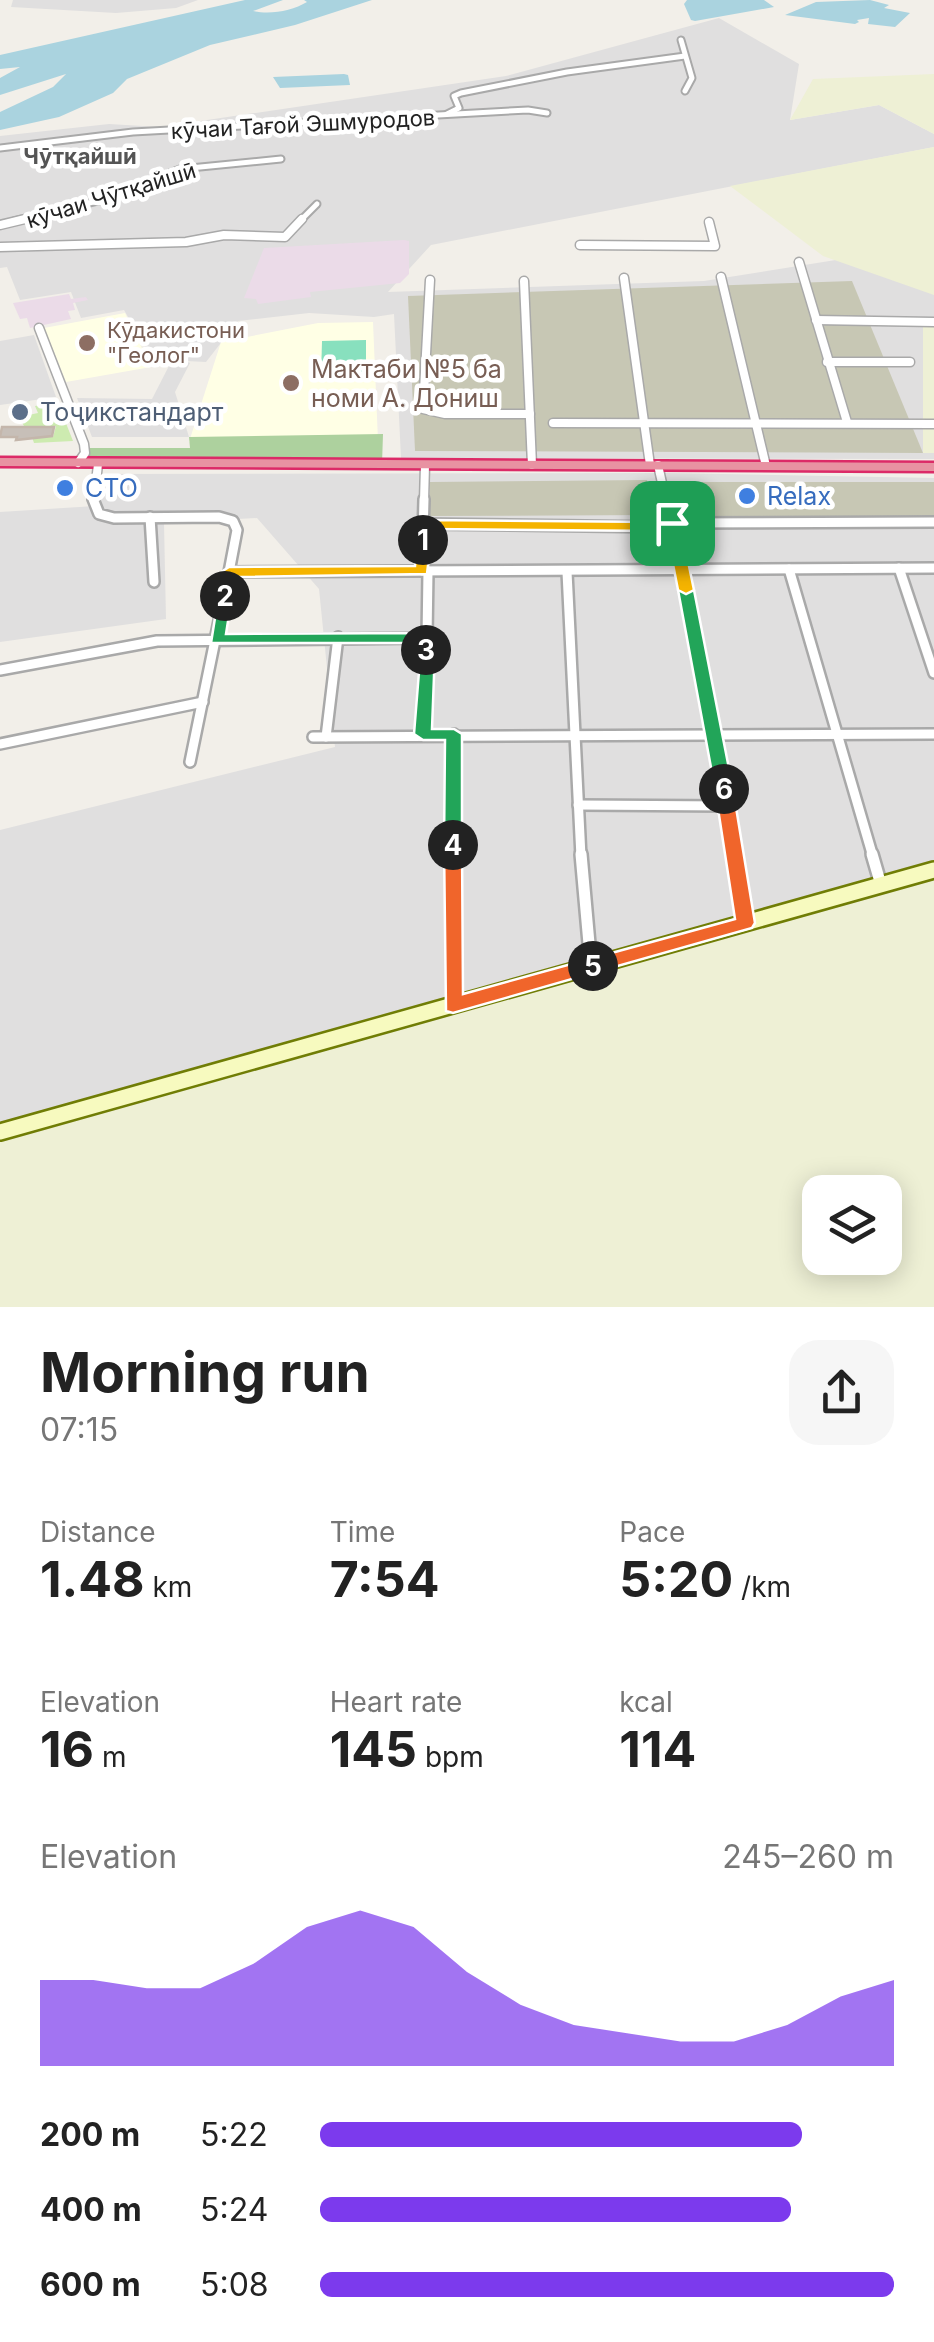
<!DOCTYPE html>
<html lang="en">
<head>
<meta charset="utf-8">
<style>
	:root { --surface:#fff; --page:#f6f6f6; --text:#222; --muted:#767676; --accent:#7c3aed }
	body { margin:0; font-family:Inter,sans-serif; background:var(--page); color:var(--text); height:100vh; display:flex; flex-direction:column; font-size:38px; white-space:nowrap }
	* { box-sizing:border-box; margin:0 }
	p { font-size:32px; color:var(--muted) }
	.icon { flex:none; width:55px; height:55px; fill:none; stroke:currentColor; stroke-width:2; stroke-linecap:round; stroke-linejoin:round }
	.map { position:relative; height:1307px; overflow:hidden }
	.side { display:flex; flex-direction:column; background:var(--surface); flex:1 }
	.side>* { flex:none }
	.fabs { position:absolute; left:802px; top:1175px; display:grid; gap:20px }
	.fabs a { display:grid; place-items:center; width:100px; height:100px; border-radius:20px; background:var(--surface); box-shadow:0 5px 25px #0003; font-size:50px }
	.pin { position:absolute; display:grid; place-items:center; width:85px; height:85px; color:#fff; margin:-42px; border-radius:20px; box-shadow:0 5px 15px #0006 }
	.km { position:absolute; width:50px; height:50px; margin:-25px; border-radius:50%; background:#222; color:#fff; font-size:28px; line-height:50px; text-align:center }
	.round { display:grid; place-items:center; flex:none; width:105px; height:105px; border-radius:30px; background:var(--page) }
	.headline { display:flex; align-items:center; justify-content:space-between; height:170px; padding:0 40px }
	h1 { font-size:55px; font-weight:700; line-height:75px }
	.metrics { display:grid; grid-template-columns:repeat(3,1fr); gap:15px; height:170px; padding:10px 40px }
	.metrics div { display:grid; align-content:center }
	.metrics b { font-size:50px; font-weight:700 }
	.metrics small { font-size:28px; font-weight:400 }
	.metrics p { font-size:28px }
	.chart { height:280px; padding:20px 40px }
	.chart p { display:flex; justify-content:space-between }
	.chart svg { width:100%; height:180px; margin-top:10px; fill:var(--accent); opacity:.7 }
	ul { padding:0 40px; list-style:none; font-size:32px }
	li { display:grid; grid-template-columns:160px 120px 1fr; align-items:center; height:75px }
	li i { height:25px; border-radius:12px; background:var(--accent) }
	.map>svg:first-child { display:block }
	.residential { fill:#e0dfdf }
	.industrial { fill:#ebdbe8 }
	.education { fill:#ffffe5 }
	.construction { fill:#c7c7b4 }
	.farmland { fill:#eef0d5; fill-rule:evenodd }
	.grass { fill:#cdebb0 }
	.forest { fill:#add19e }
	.pitch { fill:#88e0be }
	.water { fill:#aad3df }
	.building { fill:#c7bfb8; stroke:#c4b6ab; stroke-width:2.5 }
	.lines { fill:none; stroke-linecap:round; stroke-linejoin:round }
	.street-far3-casing { stroke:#a9a9a9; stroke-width:9 }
	.street-far2-casing { stroke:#a9a9a9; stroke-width:11 }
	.street-far1-casing { stroke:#a9a9a9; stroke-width:14 }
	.street-casing { stroke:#a9a9a9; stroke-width:16 }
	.secondary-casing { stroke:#707d05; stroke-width:20 }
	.highway-casing { stroke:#dc2a67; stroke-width:5 }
	.street-far3 { stroke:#fff; stroke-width:5 }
	.street-far2 { stroke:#fff; stroke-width:8 }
	.street-far1 { stroke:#fff; stroke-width:9 }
	.street { stroke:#fff; stroke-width:11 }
	.secondary { stroke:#f7fabf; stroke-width:15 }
	.highway { fill:#e892a2; fill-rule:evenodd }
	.split-1 { fill:#f5b400; stroke:#fff; stroke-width:2.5 }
	.split-2 { fill:#f5b400; stroke:#fff; stroke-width:2.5 }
	.split-3 { fill:#22a559; stroke:#fff; stroke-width:2.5 }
	.split-4 { fill:#22a559; stroke:#fff; stroke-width:2.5 }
	.split-5 { fill:#f0652b; stroke:#fff; stroke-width:2.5 }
	.split-6 { fill:#f0652b; stroke:#fff; stroke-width:2.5 }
	.split-7 { fill:#22a559; stroke:#fff; stroke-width:2.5 }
	.split-8 { fill:#f5b400; stroke:#fff; stroke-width:2.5 }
	.education-dot { fill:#8d6e63; stroke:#fff; stroke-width:4 }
	.service-dot { fill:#5c6f8a; stroke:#fff; stroke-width:4 }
	.shop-dot { fill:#3f7fe0; stroke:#fff; stroke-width:4 }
	.labels { text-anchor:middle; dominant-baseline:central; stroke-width:9; stroke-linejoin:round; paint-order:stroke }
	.far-street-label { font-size:22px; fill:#222; stroke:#fff }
	.far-neighbourhood-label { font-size:22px; font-weight:bold; fill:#555; stroke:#fff }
	.far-education-label { font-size:22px; fill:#785e54; stroke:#fff; text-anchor:start }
	.education-label { font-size:25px; fill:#785e54; stroke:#fff; text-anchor:start }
	.service-label { font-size:25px; fill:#4e5e75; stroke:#fff; text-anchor:start }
	.shop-label { font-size:25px; fill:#366cbe; stroke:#fff; text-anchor:start }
</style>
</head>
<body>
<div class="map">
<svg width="934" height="1307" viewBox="0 0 934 1307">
	<rect width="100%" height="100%" fill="#f2efe9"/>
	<g class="residential">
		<path d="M13,0H198L176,8L116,13L11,7Z"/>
		<path d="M719,18L799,64L790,120L879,105L934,134V147L431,245L388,292L704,281L842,259L934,293V459L401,458L394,314L374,317L309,313L238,321L206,362L186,361L190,363L175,392L189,437H92L77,398L152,399L172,360L152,358L124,310L81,318L71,292L20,300L7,267L0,268V136L109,124L160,127L506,76Z"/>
		<path d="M34,335L56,397L0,405V341Z"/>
		<path d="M666,473L934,478V860L0,1123V830L335,747L319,589L257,518L164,523L166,619L0,642V512L95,506L98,474Z"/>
	</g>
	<g class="industrial">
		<path d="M404,240L409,241V274L400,283L310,292L311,297L258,304L256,299L244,298L264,248Z"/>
		<path d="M69,294L71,299L86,297L88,300L73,303L75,310L68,311L71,319L30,328L27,318L20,319L13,303Z"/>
	</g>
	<g class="education">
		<path d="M125,313L151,367L66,382L44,328Z"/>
		<path d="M373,322L378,441L189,442L221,342L318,323Z"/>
	</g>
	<g class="construction">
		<path d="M852,281L923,453L415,451L408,296Z"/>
		<path d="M647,480L653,515L429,516L430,482Z"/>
		<path d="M678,482H934V517L684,518Z"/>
	</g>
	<g class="farmland">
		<path d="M934,74V134L879,105L790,120L813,79Z"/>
		<path d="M934,147V295L823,256L730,186Z"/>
		<path d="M934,322V453H923V323Z"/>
		<path d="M934,870V1307H0V1125ZM820,1192H885V1258H820Z"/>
	</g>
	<path class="grass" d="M58,403L73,441L34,443L32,437H53L56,426H24L19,417L38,413L35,406Z"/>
	<path class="forest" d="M383,434L382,464L82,462L88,448H190L189,437Z"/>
	<path class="pitch" d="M366,340V375L321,376L322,341Z"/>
	<g class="water">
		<path d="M245,0H283L253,11C270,15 292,11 307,2L304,0H372L295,25L210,45L127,79L113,93L59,117L0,130V112L53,87L66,74L0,95V78L20,67L0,69V55Z"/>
		<path d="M687,0H764L774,7L695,21L691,20L684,4Z"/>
		<path d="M870,0L889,5L884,8L910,13L895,27L868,24L869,18L857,20L859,22L855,24L785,15L816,2Z"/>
		<path d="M344,74L348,75L350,85L280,88L273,77Z"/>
	</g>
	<path class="building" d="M2,427H54L52,436L16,440L17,437H0Z"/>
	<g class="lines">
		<g class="street-far3-casing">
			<g id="street-far3">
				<path d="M681,40L692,78L685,91"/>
				<path d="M447,114L459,108L454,96L461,93L567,72L685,56"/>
				<path d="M0,148L133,132L528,110L547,113"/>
				<path d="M14,221L106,199L180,169L281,159"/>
				<path d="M300,221L317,204"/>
			</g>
		</g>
		<g class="street-far2-casing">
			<g id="street-far2">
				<path d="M0,225L25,219"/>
				<path d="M580,245L715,246L709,222"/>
				<path d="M0,247L186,242L224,235L285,237L302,219"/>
				<path d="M799,262L847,422"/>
				<path d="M721,277L766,466"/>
				<path d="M624,278L650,465"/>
				<path d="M430,280L423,409L445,414H530"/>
				<path d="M524,281L532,465"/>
				<path d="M816,320L934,322"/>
				<path d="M39,328L84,444L85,453L78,463"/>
				<path d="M827,362H910"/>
				<path d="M553,423L934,424"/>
				<path d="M658,465L666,501"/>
				<path d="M94,501L98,464"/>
				<path d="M424,501L425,465"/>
			</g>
		</g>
		<g class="street-far1-casing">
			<g id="street-far1">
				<path d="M93,499L99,514L114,518L219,517L233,521L237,530L229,572L934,568"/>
				<path d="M665,499L715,731L735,857"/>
				<path d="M150,517L154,582"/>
				<path d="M424,524L662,527L673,523L934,522"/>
				<path d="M899,568L934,673"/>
				<path d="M789,569L873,857"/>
				<path d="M422,571L424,499"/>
				<path d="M567,572L581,857"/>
				<path d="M0,670L157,641L427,638L428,571"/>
				<path d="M423,734L427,638"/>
				<path d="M313,737L934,734"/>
				<path d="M326,737L338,637"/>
				<path d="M0,744L203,702"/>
				<path d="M190,762L229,572"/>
				<path d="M578,805L727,806"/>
				<path d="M454,857V734"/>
			</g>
		</g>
		<g class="street-casing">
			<g id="street">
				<path d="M581,854L591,966"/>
				<path d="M734,854L745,923"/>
				<path d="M872,854L881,885"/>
				<path d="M453,1005L454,854"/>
			</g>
		</g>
		<g class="secondary-casing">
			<path id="secondary" d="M0,1132L934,870"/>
		</g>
		<g class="highway-casing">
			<path id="highway" d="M0,458L934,463V471L0,466Z"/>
		</g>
		<use href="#street-far3" class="street-far3"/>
		<use href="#street-far2" class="street-far2"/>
		<use href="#street-far1" class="street-far1"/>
		<use href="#street" class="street"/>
		<use href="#secondary" class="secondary"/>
		<use href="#highway" class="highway"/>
	</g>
	<path class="split-1" d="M424,520L660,522L672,519L680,523L662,531L431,529V540L423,544L416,540L417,524Z"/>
	<path class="split-2" d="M423,535L431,540L427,574L236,577L230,600L217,596L221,572L229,567L415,566L416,540Z"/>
	<path class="split-3" d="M219,593L232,596L226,634L427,633L435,638V650L421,654L419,643H211Z"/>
	<path class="split-4" d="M421,647L435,650L432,729H454L462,734V845L453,852L444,845L445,740H423L414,734Z"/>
	<path class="split-5" d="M453,839L462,845L463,994L593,958L603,966L600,971L453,1013L446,1011L444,845Z"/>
	<path class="split-6" d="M724,783L733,789L755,923L752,928L593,973L586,971V960L735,919L715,789Z"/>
	<path class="split-7" d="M686,585L694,590L733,789L724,795L715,789L678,590Z"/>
	<path class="split-8" d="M672,519L680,523L694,590L686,594L678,590L665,523Z"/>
	<g class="education-dot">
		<circle cx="87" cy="343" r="10"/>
		<circle cx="291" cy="383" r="10"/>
	</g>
	<circle class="service-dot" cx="20" cy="412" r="10"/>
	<g class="shop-dot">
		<circle cx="65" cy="488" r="10"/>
		<circle cx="747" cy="496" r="10"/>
	</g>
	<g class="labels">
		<g class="far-street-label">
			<text transform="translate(303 124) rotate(-3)">кӯчаи Тағой Эшмуродов</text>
			<text transform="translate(111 195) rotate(-17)">кӯчаи Чӯтқайшӣ</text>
		</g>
		<g class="far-neighbourhood-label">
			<text x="80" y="156">Чӯтқайшӣ</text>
		</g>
		<g class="far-education-label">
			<text x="107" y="330">Кӯдакистони<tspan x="107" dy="25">"Геолог"</tspan></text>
		</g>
		<g class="education-label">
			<text x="311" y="369">Мактаби №5 ба<tspan x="311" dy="29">номи А. Дониш</tspan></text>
		</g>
		<g class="service-label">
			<text x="40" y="412">Тоҷикстандарт</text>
		</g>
		<g class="shop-label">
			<text x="85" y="488">СТО</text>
			<text x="767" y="496">Relax</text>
		</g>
	</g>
</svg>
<div class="fabs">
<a><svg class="icon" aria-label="layers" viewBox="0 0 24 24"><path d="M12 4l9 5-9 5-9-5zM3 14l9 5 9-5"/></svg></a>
</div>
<div class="pin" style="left:672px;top:523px;background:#1e9e55"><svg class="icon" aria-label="arrive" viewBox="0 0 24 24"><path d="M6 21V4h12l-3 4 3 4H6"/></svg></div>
<b class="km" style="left:423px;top:540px">1</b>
<b class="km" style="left:225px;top:596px">2</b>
<b class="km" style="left:426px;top:650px">3</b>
<b class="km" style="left:453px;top:845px">4</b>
<b class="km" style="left:593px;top:966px">5</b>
<b class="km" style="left:724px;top:789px">6</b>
</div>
<section class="side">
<div class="headline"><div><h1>Morning run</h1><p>07:15</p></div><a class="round"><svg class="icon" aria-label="share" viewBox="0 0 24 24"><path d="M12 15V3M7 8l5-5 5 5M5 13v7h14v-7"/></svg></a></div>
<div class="metrics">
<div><p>Distance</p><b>1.48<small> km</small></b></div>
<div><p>Time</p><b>7:54</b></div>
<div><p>Pace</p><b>5:20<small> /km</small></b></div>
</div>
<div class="metrics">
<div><p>Elevation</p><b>16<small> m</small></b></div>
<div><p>Heart rate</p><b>145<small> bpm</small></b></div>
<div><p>kcal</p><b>114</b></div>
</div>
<div class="chart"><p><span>Elevation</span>245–260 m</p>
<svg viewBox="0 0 160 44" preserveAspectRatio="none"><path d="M0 44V23L10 23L20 25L30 25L40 19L50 10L60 6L70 10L80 21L90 29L100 34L110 36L120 38L130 38L140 34L150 27L160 23V44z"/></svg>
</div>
<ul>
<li><b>200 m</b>5:22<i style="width:84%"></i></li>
<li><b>400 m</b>5:24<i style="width:82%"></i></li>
<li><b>600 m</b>5:08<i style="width:100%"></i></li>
</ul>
</section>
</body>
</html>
